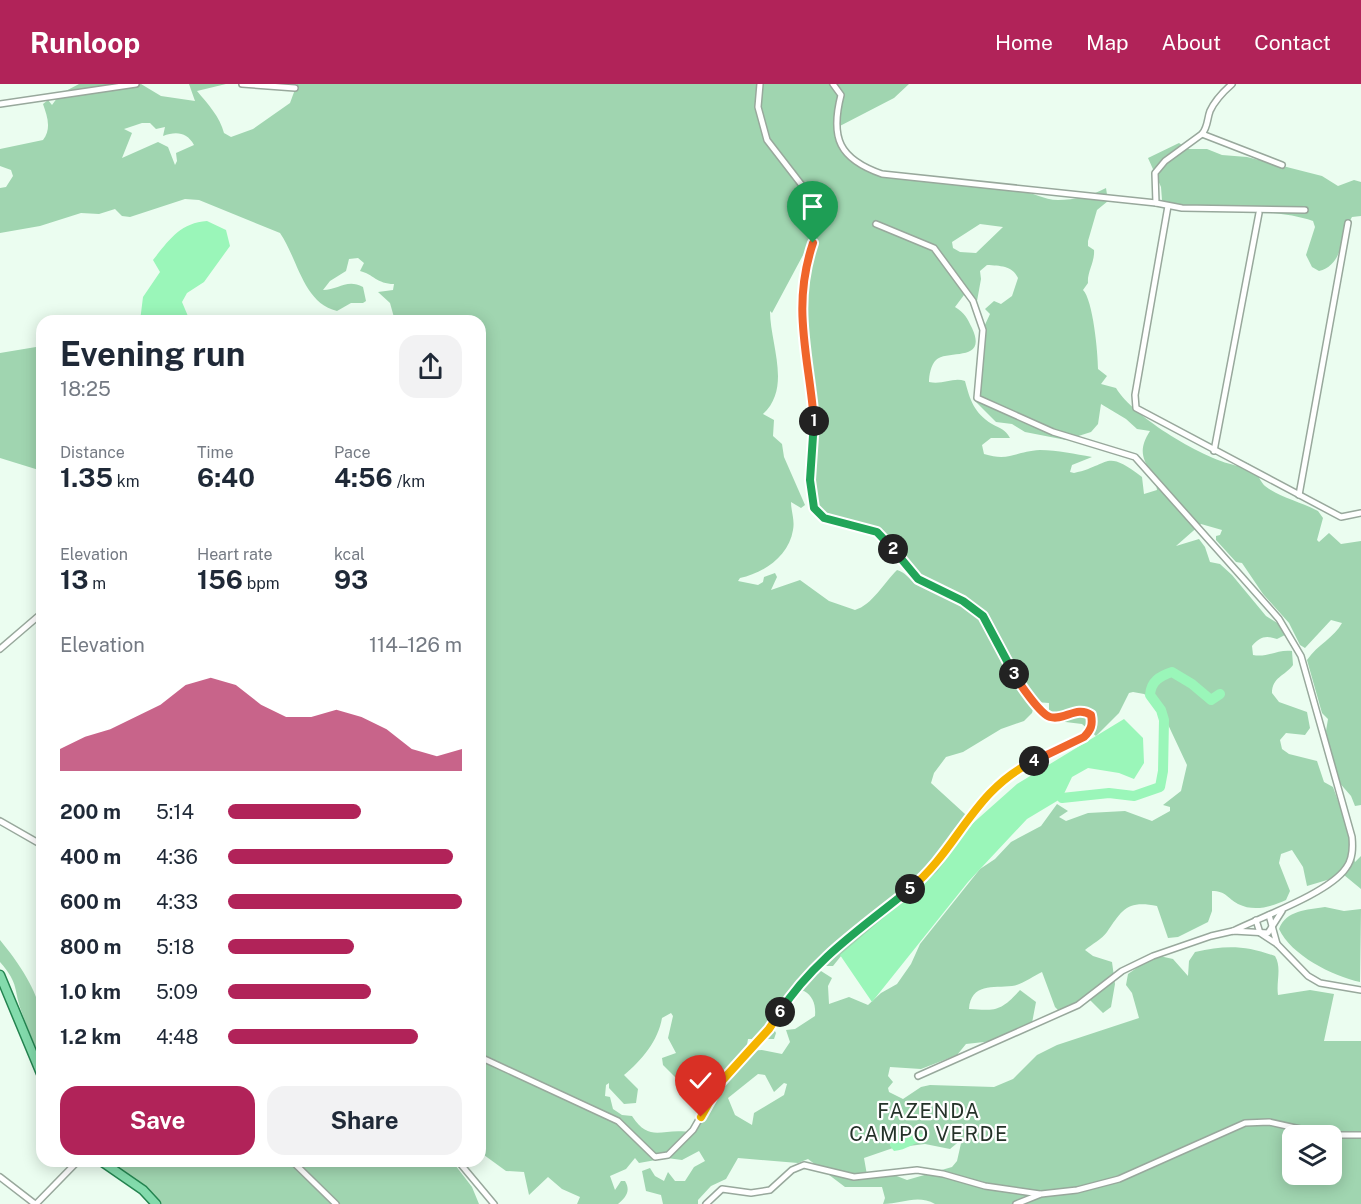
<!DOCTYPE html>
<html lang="en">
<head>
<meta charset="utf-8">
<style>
	:root { --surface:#fff; --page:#f2f2f3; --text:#1f2937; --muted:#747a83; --accent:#b12359 }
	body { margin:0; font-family:"Public Sans",sans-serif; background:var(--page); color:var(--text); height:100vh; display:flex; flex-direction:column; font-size:22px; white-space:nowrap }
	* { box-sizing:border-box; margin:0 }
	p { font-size:20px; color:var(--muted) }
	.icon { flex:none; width:33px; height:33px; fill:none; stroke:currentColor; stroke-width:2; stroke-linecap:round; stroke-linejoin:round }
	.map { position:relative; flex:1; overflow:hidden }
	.sheet { position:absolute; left:36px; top:231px; width:450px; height:852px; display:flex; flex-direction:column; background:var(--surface); border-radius:18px; box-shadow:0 3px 15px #0003 }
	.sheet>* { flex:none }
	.buttons { position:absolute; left:1282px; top:1041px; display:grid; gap:12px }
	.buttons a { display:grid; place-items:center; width:60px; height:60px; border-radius:12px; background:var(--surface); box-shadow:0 3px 15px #0003; font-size:30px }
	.pin { position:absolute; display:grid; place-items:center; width:51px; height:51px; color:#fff; margin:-62px -26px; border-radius:50% 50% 50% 0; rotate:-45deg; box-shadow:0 0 6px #0007 }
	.pin .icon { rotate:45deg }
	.km { position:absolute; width:30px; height:30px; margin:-15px; border-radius:50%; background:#222; color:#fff; font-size:16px; line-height:30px; text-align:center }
	.round { display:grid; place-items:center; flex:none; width:63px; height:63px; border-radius:18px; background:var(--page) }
	.headline { display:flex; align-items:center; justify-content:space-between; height:102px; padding:0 24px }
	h1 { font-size:33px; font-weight:700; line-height:45px }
	.stats { display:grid; grid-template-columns:repeat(3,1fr); gap:9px; height:102px; padding:6px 24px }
	.stats div { display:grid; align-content:center }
	.stats b { font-size:26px; font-weight:700 }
	.stats small { font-size:16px; font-weight:400 }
	.stats p { font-size:16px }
	.chart { height:168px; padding:12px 24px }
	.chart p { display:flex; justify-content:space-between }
	.chart svg { width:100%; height:108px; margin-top:6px; fill:var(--accent); opacity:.7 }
	.button { display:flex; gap:12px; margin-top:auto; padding:12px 24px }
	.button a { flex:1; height:69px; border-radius:18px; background:var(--accent); color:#fff; font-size:24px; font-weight:700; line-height:69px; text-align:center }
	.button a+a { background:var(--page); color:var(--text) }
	ul { padding:0 24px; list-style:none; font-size:20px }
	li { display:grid; grid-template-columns:96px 72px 1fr; align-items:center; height:45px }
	li i { height:15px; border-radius:8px; background:var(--accent) }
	header { display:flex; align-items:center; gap:36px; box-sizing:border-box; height:84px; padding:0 30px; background:var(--accent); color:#fff }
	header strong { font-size:28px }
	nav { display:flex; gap:33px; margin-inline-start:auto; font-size:21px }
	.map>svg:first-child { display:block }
	.green { fill:#a0d5b0; fill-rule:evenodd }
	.water { fill:#9af6b9 }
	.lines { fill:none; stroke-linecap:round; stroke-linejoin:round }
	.river { stroke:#9af6b9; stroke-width:10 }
	.street-casing { stroke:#98a89c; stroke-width:8 }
	.primary-casing { stroke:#248450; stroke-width:11 }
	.street { stroke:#fff; stroke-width:5 }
	.primary { stroke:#83dbac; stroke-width:8 }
	.split-1-casing { stroke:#fff; stroke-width:12 }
	.split-2-casing { stroke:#fff; stroke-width:12 }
	.split-3-casing { stroke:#fff; stroke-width:12 }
	.split-4-casing { stroke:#fff; stroke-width:12 }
	.split-5-casing { stroke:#fff; stroke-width:12 }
	.split-6-casing { stroke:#fff; stroke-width:12 }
	.split-7-casing { stroke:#fff; stroke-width:12 }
	.split-1 { stroke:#f0652b; stroke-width:8 }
	.split-2 { stroke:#22a559; stroke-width:8 }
	.split-3 { stroke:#22a559; stroke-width:8 }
	.split-4 { stroke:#f0652b; stroke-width:8 }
	.split-5 { stroke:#f5b400; stroke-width:8 }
	.split-6 { stroke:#22a559; stroke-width:8 }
	.split-7 { stroke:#f5b400; stroke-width:8 }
	.labels { text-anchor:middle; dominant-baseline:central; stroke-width:4.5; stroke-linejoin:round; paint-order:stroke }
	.neighbourhood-label { font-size:20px; letter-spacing:1.5px; fill:#253229; stroke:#fff }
</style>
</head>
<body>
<header>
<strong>Runloop</strong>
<nav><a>Home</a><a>Map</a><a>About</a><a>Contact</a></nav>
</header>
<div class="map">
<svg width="1361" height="1120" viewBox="0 0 1361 1120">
	<rect width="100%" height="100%" fill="#ebfdf0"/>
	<g class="green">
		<path d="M79,0H141L161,12L195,17L189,0H226L197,7C208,20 220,33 224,49L231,53L253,45L290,19L297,0H909L894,14L836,44L834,50C845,99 978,101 1018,106C1032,108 1044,116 1058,116C1075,116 1091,112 1106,104L1108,117L1097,126L1088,157V162L1094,166C1095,178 1087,188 1088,199L1083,206C1093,216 1098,269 1098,285L1107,292L1101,300L1116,304C1133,333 1206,377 1239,382L1244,378C1256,380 1257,394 1265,402C1279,413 1301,418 1318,427L1323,434L1317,456L1319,458L1329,449L1341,460L1361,457V721L1355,722L1351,712L1337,696L1326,647L1328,635L1322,629L1307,576C1318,560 1334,554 1342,539L1331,536L1305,564L1300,561L1289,539L1263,510L1242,479L1236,478L1216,456V452L1220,451L1222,446L1201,440L1176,462L1199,455L1205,463L1210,478L1220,480L1232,491L1266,532L1279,540L1285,551L1277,555C1265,551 1260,553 1252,562L1253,571C1267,574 1278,565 1292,567L1293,581C1285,592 1272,593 1272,609L1279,618L1307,628L1310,644L1305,651L1286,649L1280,656L1282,665L1289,670L1317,677L1324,698L1333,703L1349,747L1355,778L1361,772V805L1344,791L1307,802L1303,783L1292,766L1281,770L1279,779L1290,807L1286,816C1271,823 1254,828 1238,820C1227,814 1226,807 1212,807V827L1208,838L1178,853L1168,854L1157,822C1127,816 1122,826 1107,848C1102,855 1092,860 1085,866L1093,872L1112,878L1115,900L1111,923L1103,929L1089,915L1062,930L1055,923L1042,888C1033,892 1022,901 1012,902C993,904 971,899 969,925C996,927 1001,927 1020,906L1036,918L1032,939L993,957L966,960L957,971L921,985L890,983L888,992L893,998L888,1004L889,1008L903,1015L921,1003L930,1001L994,1003L1013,995L1037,971L1057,961L1139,934L1132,909L1126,901L1128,890L1155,871L1173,875L1188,892L1189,877L1195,868C1225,861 1245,861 1275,872C1282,884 1276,897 1278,911L1310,906L1334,910L1324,957H1361V1120H935C917,1110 902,1120 883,1120L885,1114L882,1103H845L808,1075L798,1079L738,1074L726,1095L711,1102L698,1116V1120H663L661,1111L646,1107L642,1087L650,1084L655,1092L664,1097L668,1088L675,1097H685L694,1083L705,1077L699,1067L682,1076L667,1074L639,1079L635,1074L626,1085L610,1092L615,1106L621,1097H625C631,1107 626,1113 618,1120H577L580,1113L562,1105L548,1093L529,1111L524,1088L506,1087L484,1071L480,1073V237H395L390,219L378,208L393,206L394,200C377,200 373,190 360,187L364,179L358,174L349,175L346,187L330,197L323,206C338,206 347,194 363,203L366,217L363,219H351L337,227C303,219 298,175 280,149L199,116L185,115L130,133L122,132L115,125L99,130L81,129L40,142L0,149V104L6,103L13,92L11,86L0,82V65L43,56C52,44 47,32 43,20L48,16L52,21L60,10ZM142,39H150L156,45L165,43L163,52C176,47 187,48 194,61L176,69L177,77L175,81L168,63L158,58L122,74L132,49L124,45ZM980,140L1003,143L976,169L960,168L953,164L952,158ZM810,158H813L800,210L801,277L813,338L811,414L818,424L830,432L886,450L909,483L928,504C913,504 909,489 897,486C884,499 872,521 855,526L829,517L800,496L771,506L777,493L775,489L764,493L763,498L758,501L738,497L740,494C764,489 789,472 793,446C795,436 791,427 791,418L801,424L805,421L784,373L782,360L773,352L774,336L763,330C792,303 770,260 770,227L772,229ZM987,181C1000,182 1012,181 1018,194L1012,212L1001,220L994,217L985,225L990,230L983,245L986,248L974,309L976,318L996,338L1012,340L1025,348L1066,356L1091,348L1098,340L1101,320L1126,335L1137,345L1150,347C1131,376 1155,383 1157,406L1144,410L1142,393C1104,364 1111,381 1074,389L1070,388L1072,381L1092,373C1075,370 1058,366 1040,366C1016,367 1010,378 984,370L982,361L991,354H1010C1005,345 1001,345 992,340C974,329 970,316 965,297C953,293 943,301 929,298C929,291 931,281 936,276C948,265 988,279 972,244C967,234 965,229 955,223L964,211L973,218L977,217L981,195L980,187ZM1133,608L1144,610L1153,616L1164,632L1187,681L1181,707L1163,721L1170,723V727L1152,737L1125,727L1088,729L1066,737L1059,733L1068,727L1057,720L1041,742L1011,758L995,775L980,785L920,860L911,880L897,900L881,909L868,921L849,913L829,920L828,902L832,894L821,887L819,882H833L841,872L851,875L970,759V744L965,730L931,699L934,689L946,673L963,668L1001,645L1024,637L1032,629L1035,618L1049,619V636L1082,640L1096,652L1119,629L1129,609ZM804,907C813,912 816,921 815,932L795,945L786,946L790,958L782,970L762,966L746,967L748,955H774L776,949L767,933L787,931L790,916L795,908ZM671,929L673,932L668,954L676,969L662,974L663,981L687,1005L707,1001L712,1008L705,1010L703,1017L697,1021L698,1040L693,1049C663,1042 651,1061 632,1032L622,1031L613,1025L610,1013L605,1012L606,1001L609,999V1004L624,1020L636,1019L638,1005L624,991C642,976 658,957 662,934ZM758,990L765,991L774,1008L784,999L787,1000L784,1011L754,1029L752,1041L735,1031L728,1014ZM1293,1052H1332V1090H1293ZM962,1055L957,1077L952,1083L907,1096L889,1089L867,1091L864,1074L893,1064L925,1060L950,1065Z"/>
		<path d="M1179,59L1188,65H1207L1222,71L1247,73L1322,92L1338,102L1354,96L1361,98V132L1352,133C1341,150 1344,181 1319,187L1312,183L1306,171L1315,143L1313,137C1290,129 1263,128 1239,127C1214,126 1183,134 1162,116L1161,103L1148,74Z"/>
		<path d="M42,262V387L0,374V269Z"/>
		<path d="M1325,823L1344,827L1361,825L1360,898C1332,892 1291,871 1279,845C1286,826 1307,826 1325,823Z"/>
		<path d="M0,856C18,878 38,906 42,935C44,949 42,964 42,978C35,962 28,946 22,929C13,905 20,901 0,878Z"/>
		<path d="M113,1077H452L472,1103L479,1120H154L143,1106V1100L123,1093Z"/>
	</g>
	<g class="water">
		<path d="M207,137L226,146L230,162L204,198L187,209L182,218L190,237H140L143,213L160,188L153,176C169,156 180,139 207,137Z"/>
		<path d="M1124,635L1143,654L1144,679L1134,695L1119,689L1088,684L1072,693L1062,714L1027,735L968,798L872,918L840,871L937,788L972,740L1017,700Z"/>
		<path d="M903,1050H927V1056C914,1058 907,1066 894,1067L890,1062L889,1053Z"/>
	</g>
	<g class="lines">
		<path class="river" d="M1062,714L1109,709L1134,712L1160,703L1163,687L1164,636L1161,626L1150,611C1151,597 1160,592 1172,588L1192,600L1211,616L1220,610"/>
		<g class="street-casing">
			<g id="street">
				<path d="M242,0L295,4"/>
				<path d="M833,0L841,11C830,54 839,75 882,90L1156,119"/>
				<path d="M1232,0C1224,7 1215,16 1210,27C1207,35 1208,43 1202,50L1165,77L1155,89L1156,119L1182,124L1305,126"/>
				<path d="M0,20L136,0"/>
				<path d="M1202,50L1282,81"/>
				<path d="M1168,122L1135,311L1136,324L1341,433L1361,429"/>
				<path d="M876,140L934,164L973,217L983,246L977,314L1053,348L1135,373L1241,492L1279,535L1301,572L1352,753C1353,764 1353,775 1346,784C1329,809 1261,833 1233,847"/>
				<path d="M1214,367L1259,129"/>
				<path d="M1299,411L1348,139"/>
				<path d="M0,565L42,529"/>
				<path d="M0,737L42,761"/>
				<path d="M1269,831L1277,860"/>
				<path d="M1256,836L1260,849L1277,860L1308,892L1320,899L1361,906"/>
				<path d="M480,973L618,1037L655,1073L668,1071L693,1046L720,999L769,945L800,899L831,869L931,787L995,702L1030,679L1084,653L1092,640L1091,631L1084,628L1056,633L1045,631L1017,596L983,532L963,517L918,495L888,458L877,448L824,434L814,424L810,396L815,348L813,310L801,227L806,181L813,159L815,127L811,113L767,56L758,23L760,0"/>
				<path d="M918,992L1078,921L1122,887L1153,872L1211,852L1233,847L1268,849L1282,827"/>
				<path d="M292,1077L336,1120"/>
				<path d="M458,1077L494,1120"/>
				<path d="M0,1093L35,1120"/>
				<path d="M36,1120L78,1077"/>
				<path d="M706,1120L722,1105L751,1109L770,1106L792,1086L804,1081L854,1093L917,1086L943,1090L985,1102L1040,1110"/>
				<path d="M1016,1120L1041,1110L1077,1106L1119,1095L1245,1039L1269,1038L1327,1051H1361"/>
			</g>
		</g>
		<g class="primary-casing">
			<g id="primary">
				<path d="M0,891L42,992"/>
				<path d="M101,1077L143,1106L156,1120"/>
			</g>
		</g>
		<use href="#street" class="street"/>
		<use href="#primary" class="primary"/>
	</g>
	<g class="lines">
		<g class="split-1-casing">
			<path id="split-1" d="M813,159C791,224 809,273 814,337"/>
		</g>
		<g class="split-2-casing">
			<path id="split-2" d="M814,337L810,396L814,424L824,434L877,448L893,465"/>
		</g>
		<g class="split-3-casing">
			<path id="split-3" d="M893,465L918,495L963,517L983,532L1014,590"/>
		</g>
		<g class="split-4-casing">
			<path id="split-4" d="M1014,590C1019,599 1040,630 1050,633C1064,637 1077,621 1091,631C1093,641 1091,646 1084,653L1034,677"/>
		</g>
		<g class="split-5-casing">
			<path id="split-5" d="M910,805C959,764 973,706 1034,677"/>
		</g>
		<g class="split-6-casing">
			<path id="split-6" d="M780,928C812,877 863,843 910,805"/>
		</g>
		<g class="split-7-casing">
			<path id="split-7" d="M701,1033L720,999L769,945L780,928"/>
		</g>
		<use href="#split-1" class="split-1"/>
		<use href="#split-2" class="split-2"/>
		<use href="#split-3" class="split-3"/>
		<use href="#split-4" class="split-4"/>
		<use href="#split-5" class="split-5"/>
		<use href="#split-6" class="split-6"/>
		<use href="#split-7" class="split-7"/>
	</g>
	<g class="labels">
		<g class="neighbourhood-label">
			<text x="929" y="1027">FAZENDA<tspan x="929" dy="23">CAMPO VERDE</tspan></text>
		</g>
	</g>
</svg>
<div class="buttons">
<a><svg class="icon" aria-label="layers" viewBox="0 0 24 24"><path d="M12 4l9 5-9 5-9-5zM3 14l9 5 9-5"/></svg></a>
</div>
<div class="pin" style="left:813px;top:159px;background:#1e9e55"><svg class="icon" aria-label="arrive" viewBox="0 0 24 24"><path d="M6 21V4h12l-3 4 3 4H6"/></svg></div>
<div class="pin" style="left:701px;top:1033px;background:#d93025"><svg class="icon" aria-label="check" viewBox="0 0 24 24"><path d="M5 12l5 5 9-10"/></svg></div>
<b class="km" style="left:814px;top:337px">1</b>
<b class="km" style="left:893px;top:465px">2</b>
<b class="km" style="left:1014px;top:590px">3</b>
<b class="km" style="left:1034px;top:677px">4</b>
<b class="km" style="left:910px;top:805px">5</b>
<b class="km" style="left:780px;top:928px">6</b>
<section class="sheet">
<div class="headline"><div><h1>Evening run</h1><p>18:25</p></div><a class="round"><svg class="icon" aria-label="share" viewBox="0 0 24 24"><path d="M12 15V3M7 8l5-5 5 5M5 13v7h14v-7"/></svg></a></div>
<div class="stats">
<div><p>Distance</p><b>1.35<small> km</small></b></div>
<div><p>Time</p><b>6:40</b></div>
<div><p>Pace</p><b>4:56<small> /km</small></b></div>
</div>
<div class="stats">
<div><p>Elevation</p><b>13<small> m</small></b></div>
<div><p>Heart rate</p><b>156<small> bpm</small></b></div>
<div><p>kcal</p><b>93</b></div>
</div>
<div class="chart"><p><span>Elevation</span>114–126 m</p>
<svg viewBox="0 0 160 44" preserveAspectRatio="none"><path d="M0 44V35L10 30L20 27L30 22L40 17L50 9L60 6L70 9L80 17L90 22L100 22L110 19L120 22L130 27L140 35L150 38L160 35V44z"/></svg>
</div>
<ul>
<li><b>200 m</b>5:14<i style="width:57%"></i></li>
<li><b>400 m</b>4:36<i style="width:96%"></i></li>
<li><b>600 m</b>4:33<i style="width:100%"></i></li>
<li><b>800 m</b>5:18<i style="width:54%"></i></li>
<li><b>1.0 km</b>5:09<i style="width:61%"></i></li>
<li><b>1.2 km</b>4:48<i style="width:81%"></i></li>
</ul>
<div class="button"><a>Save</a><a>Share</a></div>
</section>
</div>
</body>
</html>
